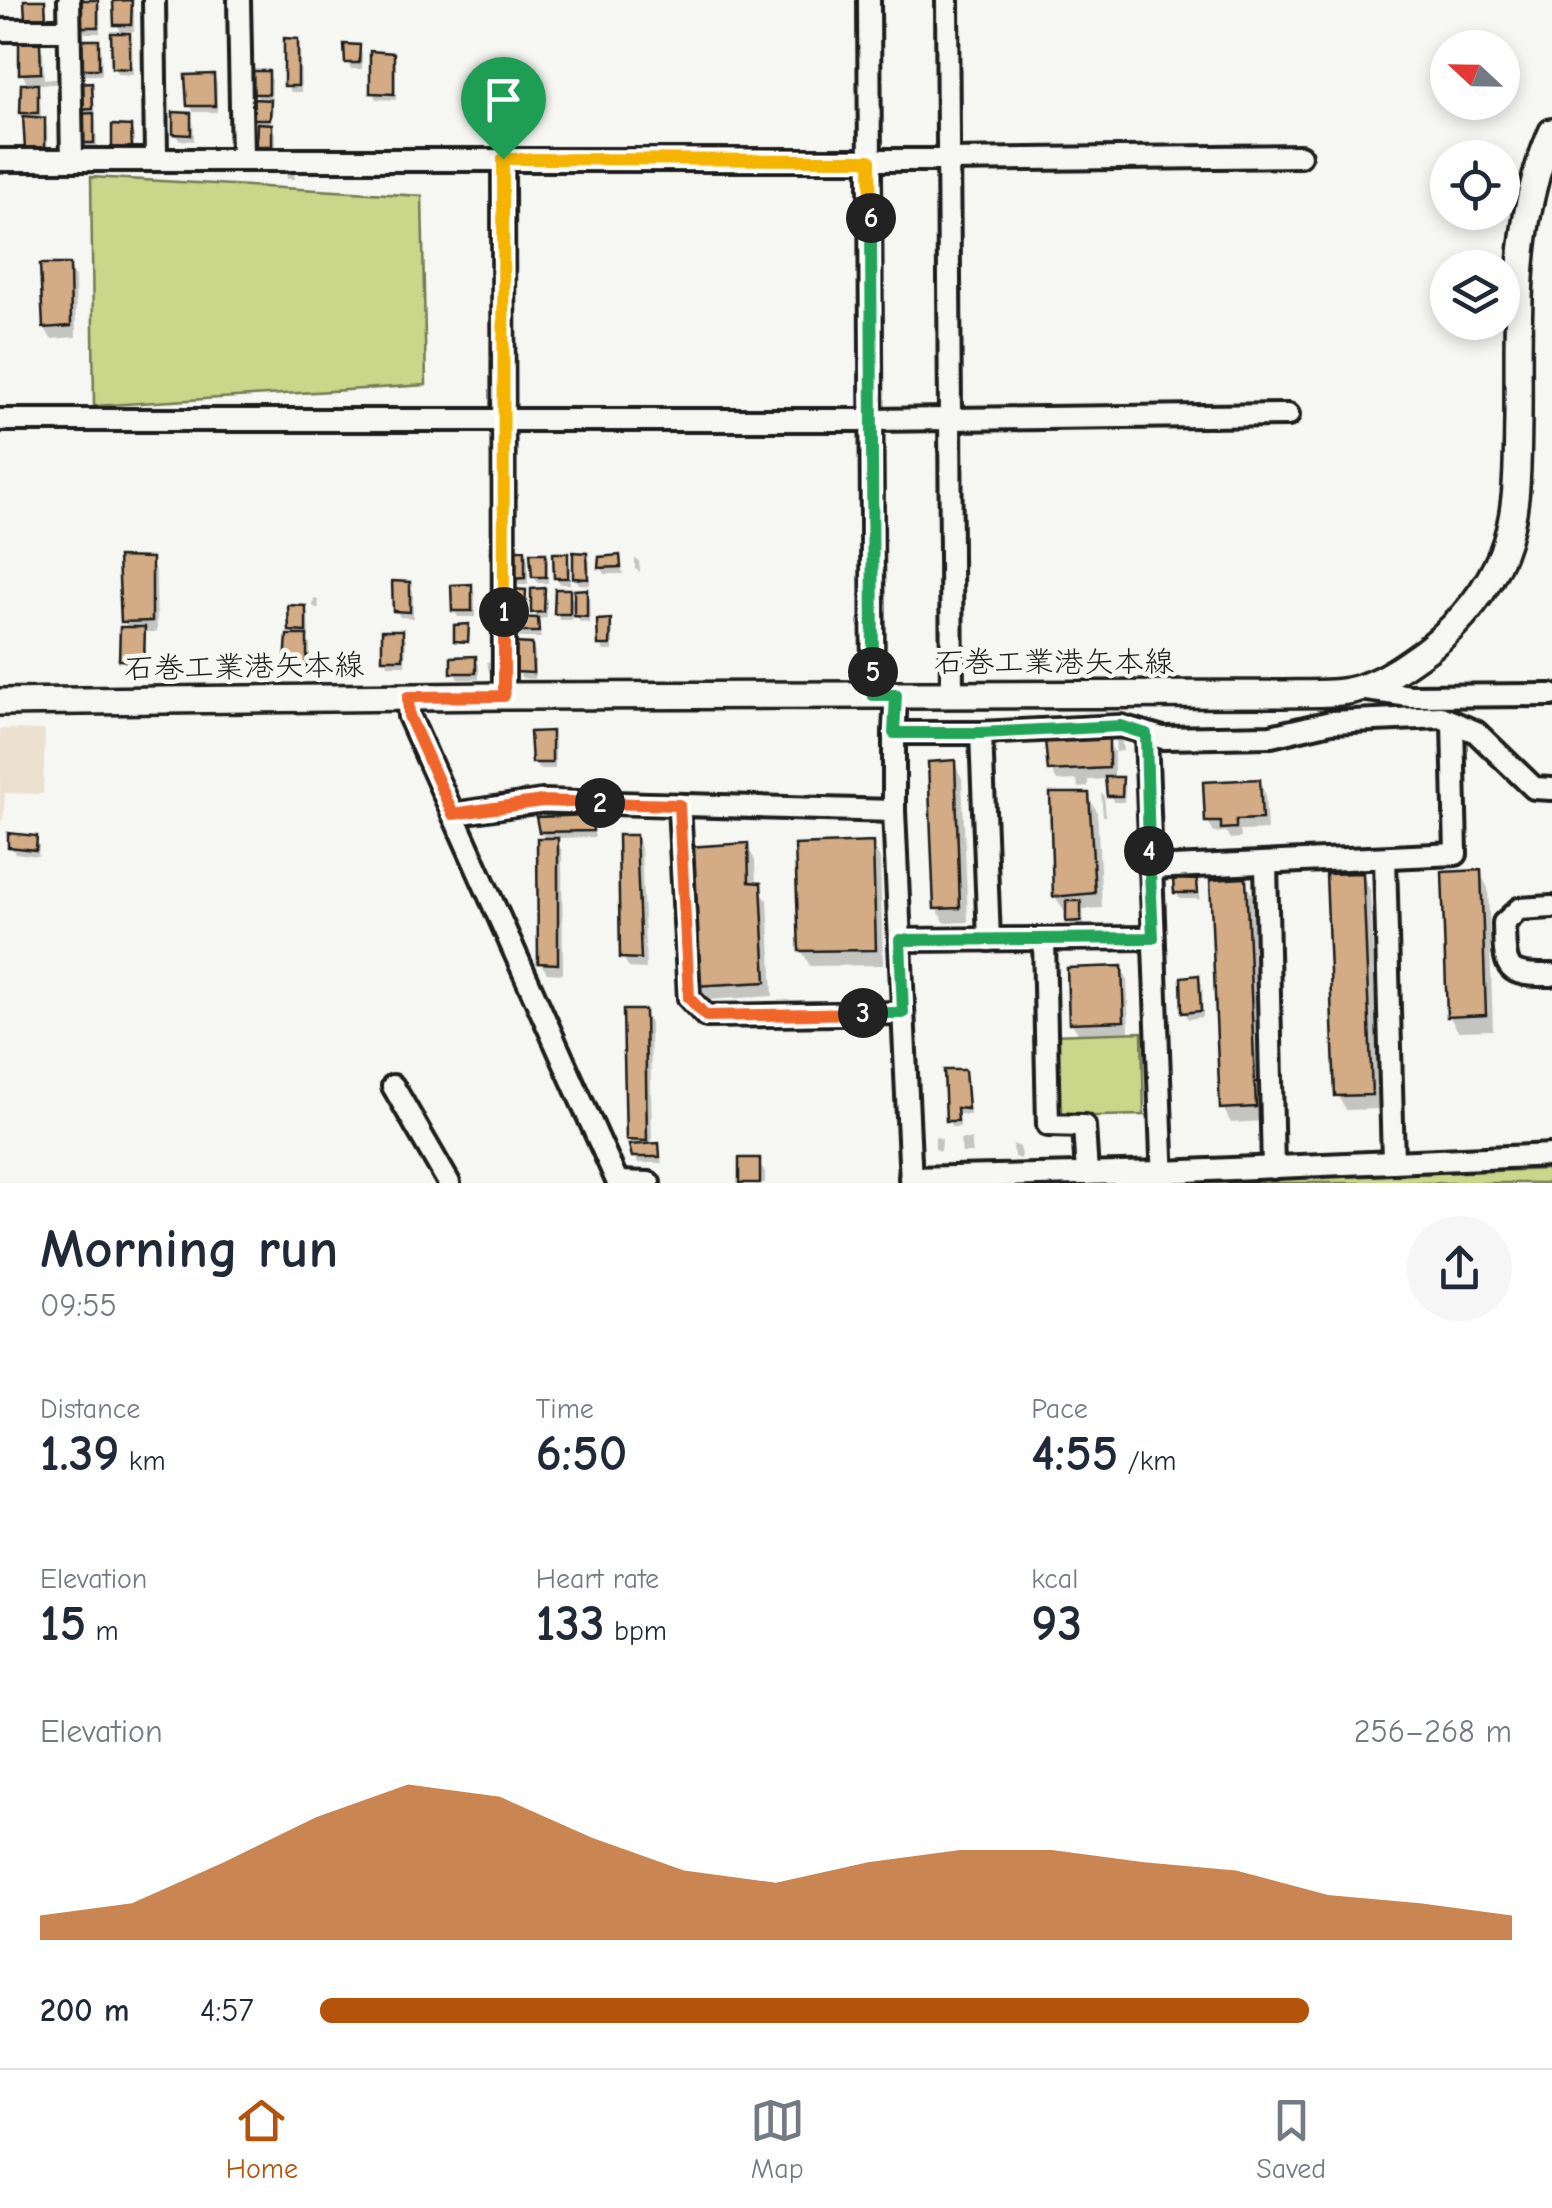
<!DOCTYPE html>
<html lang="en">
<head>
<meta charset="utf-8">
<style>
	:root { --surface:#fff; --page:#f6f6f7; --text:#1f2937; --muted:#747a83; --line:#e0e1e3; --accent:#b45309 }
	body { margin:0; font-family:"Comic Neue","Klee One",sans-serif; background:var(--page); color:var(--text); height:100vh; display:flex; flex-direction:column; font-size:38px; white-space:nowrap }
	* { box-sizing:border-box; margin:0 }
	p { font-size:32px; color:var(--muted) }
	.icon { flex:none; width:55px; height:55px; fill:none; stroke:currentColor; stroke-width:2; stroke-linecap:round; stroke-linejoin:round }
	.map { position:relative; height:1183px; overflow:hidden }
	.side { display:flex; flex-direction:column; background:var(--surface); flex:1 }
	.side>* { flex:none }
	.needle { width:65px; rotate:292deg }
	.fabs { position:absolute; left:1430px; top:30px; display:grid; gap:20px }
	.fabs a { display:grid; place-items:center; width:90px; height:90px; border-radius:50%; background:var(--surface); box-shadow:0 5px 15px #0003; font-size:50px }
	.pin { position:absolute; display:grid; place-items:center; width:85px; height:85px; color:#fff; margin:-102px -42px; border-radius:50% 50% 50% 0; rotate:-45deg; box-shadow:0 0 10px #0007 }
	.pin .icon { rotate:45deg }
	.km { position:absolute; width:50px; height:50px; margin:-25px; border-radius:50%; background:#222; color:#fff; font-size:28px; line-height:50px; text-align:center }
	.round { display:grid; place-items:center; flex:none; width:105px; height:105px; border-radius:52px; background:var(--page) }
	.overview { display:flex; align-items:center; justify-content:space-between; height:170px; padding:0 40px }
	h1 { font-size:55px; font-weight:700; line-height:75px }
	.metrics { display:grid; grid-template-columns:repeat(3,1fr); gap:15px; height:170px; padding:10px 40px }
	.metrics div { display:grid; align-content:center }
	.metrics b { font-size:50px; font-weight:700 }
	.metrics small { font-size:28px; font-weight:400 }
	.metrics p { font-size:28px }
	.chart { height:280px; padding:20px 40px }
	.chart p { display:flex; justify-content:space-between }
	.chart svg { width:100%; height:180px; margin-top:10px; fill:var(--accent); opacity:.7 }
	ul { padding:0 40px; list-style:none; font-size:32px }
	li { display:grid; grid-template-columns:160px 120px 1fr; align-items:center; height:75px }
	li i { height:25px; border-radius:12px; background:var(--accent) }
	.tab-bar { display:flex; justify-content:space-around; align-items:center; height:140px; border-top:2px solid var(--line); background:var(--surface); font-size:28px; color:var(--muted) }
	.tab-bar a { display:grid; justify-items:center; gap:5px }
	.tab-bar .selected { color:var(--accent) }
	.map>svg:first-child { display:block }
	.built { fill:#ece0d1 }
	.green { fill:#cad68a; stroke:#737953; stroke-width:2.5 }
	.shadow { fill:#0003 }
	.building { fill:#d3ac85; stroke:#1c1c1c; stroke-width:2.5 }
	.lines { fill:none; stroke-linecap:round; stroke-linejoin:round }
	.minor-casing { stroke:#1c1c1c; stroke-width:28 }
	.major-casing { stroke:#1c1c1c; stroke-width:32 }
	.minor { stroke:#f6f6f2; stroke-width:20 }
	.major { stroke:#f6f6f2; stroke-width:25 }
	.split-1-casing { stroke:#fff; stroke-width:20 }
	.split-2-casing { stroke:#fff; stroke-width:20 }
	.split-3-casing { stroke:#fff; stroke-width:20 }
	.split-4-casing { stroke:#fff; stroke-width:20 }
	.split-5-casing { stroke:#fff; stroke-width:20 }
	.split-6-casing { stroke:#fff; stroke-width:20 }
	.split-7-casing { stroke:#fff; stroke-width:20 }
	.split-1 { stroke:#f5b400; stroke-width:12 }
	.split-2 { stroke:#f0652b; stroke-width:12 }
	.split-3 { stroke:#f0652b; stroke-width:12 }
	.split-4 { stroke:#22a559; stroke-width:12 }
	.split-5 { stroke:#22a559; stroke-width:12 }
	.split-6 { stroke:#22a559; stroke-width:12 }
	.split-7 { stroke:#f5b400; stroke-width:12 }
	.labels { text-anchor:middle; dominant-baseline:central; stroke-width:9; stroke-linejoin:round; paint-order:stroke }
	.street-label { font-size:30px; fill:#1c1c1c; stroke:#f6f6f2 }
</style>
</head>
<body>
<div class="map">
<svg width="1552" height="1183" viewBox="0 0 1552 1183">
	<rect width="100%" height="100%" fill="#f6f6f2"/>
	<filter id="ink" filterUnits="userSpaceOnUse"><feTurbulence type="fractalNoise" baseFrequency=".01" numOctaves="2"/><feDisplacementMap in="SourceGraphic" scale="20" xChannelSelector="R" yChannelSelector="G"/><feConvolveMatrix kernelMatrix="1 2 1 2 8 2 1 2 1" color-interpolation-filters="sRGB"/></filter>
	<g filter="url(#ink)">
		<path class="built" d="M0,729L45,730L43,794L5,793L3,820H0Z"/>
		<g class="green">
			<path d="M91,177L422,196L426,385L94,406Z"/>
			<path d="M1142,1032L1144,1115L1053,1117L1051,1035Z"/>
			<path d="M1552,1169V1183H1184V1182Z"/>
		</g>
		<g class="shadow">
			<path d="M97,1L100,7V33H85L81,26Z"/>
			<path d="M130,3L134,10V31H125L132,43L133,75L118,74L114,68L123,36L117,24Z"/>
			<path d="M296,41L300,48L301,92H291L287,85Z"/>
			<path d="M97,43L101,50L102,75H84L81,68Z"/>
			<path d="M39,45L43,52L44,79H56L58,84H35L40,93L41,120L47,127L48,156L23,112L28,86L22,73Z"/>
			<path d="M358,47L362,54V69H351L347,62Z"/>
			<path d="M392,55L396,62V100L376,99L373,92Z"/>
			<path d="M268,74L272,80L271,100H268L273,109L270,125L275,133V152H263L255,119L260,102L256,94Z"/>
			<path d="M213,76L217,83V112H194L190,106Z"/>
			<path d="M91,86L94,93L95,115H92L96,122L97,149H85L81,142L83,116L79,109Z"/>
			<path d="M189,116L193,122L194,141L179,140L175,134Z"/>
			<path d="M130,128L134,135V155L118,154L114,148Z"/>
			<path d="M286,170H294L295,179H287Z"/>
			<path d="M69,266L75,277L76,337L51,339L45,328Z"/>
			<path d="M524,553L528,560V585H519L515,578Z"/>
			<path d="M586,555L590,562V585L579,584L575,577Z"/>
			<path d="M544,556L548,562V583H538L534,577Z"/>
			<path d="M566,556L570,563V584H560L557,578Z"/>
			<path d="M619,558L623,574H605L601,567Z"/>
			<path d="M635,559L639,561L640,572L635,569Z"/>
			<path d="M150,561L156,572L157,632H145L147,667L126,666L122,659L128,629L124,621Z"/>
			<path d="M409,585L413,591V618L400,617L396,610Z"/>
			<path d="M471,587L475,594V617H458L454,611Z"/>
			<path d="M543,591L547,598V618L538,619L534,612Z"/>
			<path d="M568,592L577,606L586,592L589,598L590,623L580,622L572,608V620H560L556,613Z"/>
			<path d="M524,593L528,599L527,620H536L541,638H518L515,631L519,620L514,612Z"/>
			<path d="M314,599L318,600L319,609L313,606Z"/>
			<path d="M305,608L308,615L309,638H306L310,644V673L291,672L287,665L296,638L291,630Z"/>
			<path d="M609,622L613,628V651H604L601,644Z"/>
			<path d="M402,632L406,639L405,665H388L385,658Z"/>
			<path d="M531,646L535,653V679L522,678L518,672Z"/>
			<path d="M475,658L479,665V679H458L454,673Z"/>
			<path d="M487,662H495L497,672H489Z"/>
			<path d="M551,734L555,740V769H538L534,762Z"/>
			<path d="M1121,739L1123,751L1116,752L1115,740Z"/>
			<path d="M1108,741L1114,752V779L1121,780L1125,786L1124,802H1113L1108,779L1088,780V787L1078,788L1077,780L1057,781L1051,770Z"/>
			<path d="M954,763L962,778L968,922L945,923L936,908Z"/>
			<path d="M1259,782L1265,793L1267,830L1240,831L1241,838L1230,839L1226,832L1214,833L1208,822Z"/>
			<path d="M1101,793L1104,795L1106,816H1103Z"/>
			<path d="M1088,796L1097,811L1102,908L1083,909L1084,927L1072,928L1069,911H1064L1055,896Z"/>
			<path d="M590,817L595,837L555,838L562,851L563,974L547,973L540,962L547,840L541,831Z"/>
			<path d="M635,837L641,848L646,969L629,968L623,957Z"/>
			<path d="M35,838L39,845L38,856L15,853L11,847Z"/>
			<path d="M872,844L880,859L883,965L810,966L802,951Z"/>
			<path d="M747,846L755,860L756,886L768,901L773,996L705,1000L696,985Z"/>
			<path d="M1480,873L1488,888L1493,1030L1458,1031L1449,1016Z"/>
			<path d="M1362,875L1370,890L1380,1109L1346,1110L1338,1095Z"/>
			<path d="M1244,881L1253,896L1263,1121L1231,1123L1223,1108Z"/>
			<path d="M1195,882L1200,899H1180L1176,892Z"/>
			<path d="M1121,968L1127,979L1129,1031L1078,1033L1071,1022Z"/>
			<path d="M1198,978L1202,984L1203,1017L1188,1019L1185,1013Z"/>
			<path d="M643,1012L650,1023L652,1146H658L662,1163H638L629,1140Z"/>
			<path d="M963,1072L967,1079L970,1115L959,1114L960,1127H952L948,1120Z"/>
			<path d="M935,1136L942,1139L941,1151L935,1149Z"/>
			<path d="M960,1139H971L973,1153H962Z"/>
			<path d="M1013,1144L1020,1147L1021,1159L1014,1157Z"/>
			<path d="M742,1161H758L765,1172V1183H742Z"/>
		</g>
		<g class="building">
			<path d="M24,0H45L46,20H25Z"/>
			<path d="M78,0H98V27H79Z"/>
			<path d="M132,0L131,25H114L113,1Z"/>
			<path d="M111,33H130V69L112,68Z"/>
			<path d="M284,38L298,39V86H284Z"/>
			<rect x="78" y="40" width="21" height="29"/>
			<path d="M19,42L40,43L41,73L19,74Z"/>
			<path d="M344,44L360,45L359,63H345Z"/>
			<path d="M370,51L394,53V94L370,93Z"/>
			<rect x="253" y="71" width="16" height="23"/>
			<path d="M214,74L215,106H187L185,75Z"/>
			<path d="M92,83L93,109L76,110V84Z"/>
			<path d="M21,84H38V113H20Z"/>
			<path d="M251,99L271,100L270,119H253Z"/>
			<path d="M173,112L191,113V135L173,134Z"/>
			<path d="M94,113V143H78L76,114Z"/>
			<path d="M23,116L45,118V150H25Z"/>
			<path d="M257,123L272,124V146H256Z"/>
			<path d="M112,125L131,126L132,149L112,148Z"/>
			<path d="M40,264H70L71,326L43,328Z"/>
			<path d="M511,550H525V578L513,579Z"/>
			<path d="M573,552L587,553L588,579L573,578Z"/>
			<path d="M530,553H546V577H532Z"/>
			<path d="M553,553H568V578H554Z"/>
			<path d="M620,555L621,567L598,568L599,557Z"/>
			<path d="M118,557L152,558V621L121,622Z"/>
			<path d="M392,581L410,582V612L393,611Z"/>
			<path d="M472,584V611H452L451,585Z"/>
			<path d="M545,588L544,612L531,613V589Z"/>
			<path d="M512,589L526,590L525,612H512Z"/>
			<path d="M555,589H570V614H554Z"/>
			<path d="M587,589V617L574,616V590Z"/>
			<path d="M288,605L306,606V632L289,631Z"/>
			<path d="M511,617L538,618L539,632H512Z"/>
			<path d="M611,619L610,645H598L597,620Z"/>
			<path d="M469,624L468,642L454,641V625Z"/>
			<path d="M120,627H145L144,661L119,660Z"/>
			<rect x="382" y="630" width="21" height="29"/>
			<path d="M287,635H307V667L285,665Z"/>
			<path d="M514,643L532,644L533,673L515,672Z"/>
			<path d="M476,656V673H451V657Z"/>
			<path d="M552,731V763H532L530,732Z"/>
			<path d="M1109,738V768L1048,771L1045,740Z"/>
			<path d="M955,760L960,908L934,909L928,762Z"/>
			<path d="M1105,777H1123L1122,796H1107Z"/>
			<path d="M1260,779L1262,819L1236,820V828L1221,829V822H1205L1203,782Z"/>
			<path d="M1050,793H1089L1095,893L1053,897Z"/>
			<path d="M592,815L593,831L539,832L536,817Z"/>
			<path d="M8,833L37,836L36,850L8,847Z"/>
			<path d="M618,835H636L641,959L620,958Z"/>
			<path d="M537,838H558V964L538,963Z"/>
			<path d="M873,842L876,950L799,951L795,845Z"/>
			<path d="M748,843L749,882L761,883L766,982L694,986L687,847Z"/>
			<path d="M1481,870L1486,1015L1447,1017L1442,872Z"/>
			<path d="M1363,873L1372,1095L1335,1096L1326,874Z"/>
			<path d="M1246,878L1256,1107L1220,1109L1210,880Z"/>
			<path d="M1173,879L1197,880L1198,893H1174Z"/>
			<path d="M1066,901H1081V921L1066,922Z"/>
			<path d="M1122,966L1124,1021L1069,1023L1067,968Z"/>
			<path d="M1199,975L1201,1011L1182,1013L1181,977Z"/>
			<path d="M623,1010H645L647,1141L626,1140Z"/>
			<path d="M944,1070H965L968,1109L957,1108L958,1121H946Z"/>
			<path d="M659,1143L660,1157H632L629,1145Z"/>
			<rect x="739" y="1158" width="21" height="25"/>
		</g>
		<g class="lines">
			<g class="minor-casing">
				<g id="minor">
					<path d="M69,0L72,160"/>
					<path d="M154,0L156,158"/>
					<path d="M239,0L242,159"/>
					<path d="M869,0L873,695"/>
					<path d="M947,0L952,695"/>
					<path d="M0,30H68"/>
					<path d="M503,159L504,696"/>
					<path d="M0,160H947L1300,156"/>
					<path d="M0,420H871L1288,415"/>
					<path d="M1359,689L1410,696L1552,695"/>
					<path d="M408,697L409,716L618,1183"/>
					<path d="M894,733L896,695"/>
					<path d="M981,733L989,940"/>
					<path d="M1146,734L1163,1183"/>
					<path d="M679,805L689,998L706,1016L903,1013"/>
					<path d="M453,814L542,801L894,811"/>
					<path d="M1385,858L1393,1162"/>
					<path d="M1266,865L1273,1168"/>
					<path d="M1150,868L1456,854L1453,723"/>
					<path d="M1552,907L1519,909L1504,923C1505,969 1503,976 1552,975"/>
					<path d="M1044,939L1048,1125L1084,1126L1087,1174"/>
					<path d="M900,940L1153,938"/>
					<path d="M393,1086L449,1183"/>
					<path d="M910,1178L1163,1172L1552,1155"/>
					<path d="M618,1182L649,1183"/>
					<path d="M911,1183L894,811V733H981L1121,726L1163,738L1271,736L1331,722L1441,717L1476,732L1534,788L1552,789"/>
				</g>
			</g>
			<g class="major-casing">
				<path id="major" d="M0,702L504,696L1279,694C1305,693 1338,696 1363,687C1387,679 1407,664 1428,649C1459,624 1487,591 1502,554C1519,511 1517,463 1518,418C1519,322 1512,222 1552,132"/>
			</g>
			<use href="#minor" class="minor"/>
			<use href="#major" class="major"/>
		</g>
	</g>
	<g class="lines" filter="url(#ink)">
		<g class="split-1-casing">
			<path id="split-1" d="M503,159L504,612"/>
		</g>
		<g class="split-2-casing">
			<path id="split-2" d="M504,612V696L408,697L409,716L453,814L542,801L600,803"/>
		</g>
		<g class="split-3-casing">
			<path id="split-3" d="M600,803L679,805L689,998L706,1016L863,1013"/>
		</g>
		<g class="split-4-casing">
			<path id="split-4" d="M863,1013H903L900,940L1153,938L1149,851"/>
		</g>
		<g class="split-5-casing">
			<path id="split-5" d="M873,672V695H896L894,733H981L1121,726L1146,734L1149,851"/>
		</g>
		<g class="split-6-casing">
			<path id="split-6" d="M871,218L873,672"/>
		</g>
		<g class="split-7-casing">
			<path id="split-7" d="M503,159L870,160L871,218"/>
		</g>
		<use href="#split-1" class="split-1"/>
		<use href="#split-2" class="split-2"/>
		<use href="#split-3" class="split-3"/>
		<use href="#split-4" class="split-4"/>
		<use href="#split-5" class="split-5"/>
		<use href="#split-6" class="split-6"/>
		<use href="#split-7" class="split-7"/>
	</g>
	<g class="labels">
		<g class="street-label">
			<text x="1054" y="662">石巻工業港矢本線</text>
			<text transform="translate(244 667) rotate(-1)">石巻工業港矢本線</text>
		</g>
	</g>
</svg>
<div class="fabs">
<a><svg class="needle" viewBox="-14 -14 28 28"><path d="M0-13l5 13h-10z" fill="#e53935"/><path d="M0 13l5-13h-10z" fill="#747a83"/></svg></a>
<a><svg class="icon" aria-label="locate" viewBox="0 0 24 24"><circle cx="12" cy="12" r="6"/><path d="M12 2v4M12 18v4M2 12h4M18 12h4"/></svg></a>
<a><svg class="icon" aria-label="layers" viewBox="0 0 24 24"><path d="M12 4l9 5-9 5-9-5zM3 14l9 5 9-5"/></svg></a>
</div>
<div class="pin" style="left:503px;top:159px;background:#1e9e55"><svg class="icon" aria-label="arrive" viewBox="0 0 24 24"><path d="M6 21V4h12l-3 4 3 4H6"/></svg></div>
<b class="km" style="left:504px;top:612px">1</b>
<b class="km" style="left:600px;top:803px">2</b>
<b class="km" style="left:863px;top:1013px">3</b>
<b class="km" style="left:1149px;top:851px">4</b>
<b class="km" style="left:873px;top:672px">5</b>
<b class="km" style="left:871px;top:218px">6</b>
</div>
<section class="side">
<div class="overview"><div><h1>Morning run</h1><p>09:55</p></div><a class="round"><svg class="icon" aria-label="share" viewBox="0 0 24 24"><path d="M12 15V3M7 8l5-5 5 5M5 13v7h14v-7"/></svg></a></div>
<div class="metrics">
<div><p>Distance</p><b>1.39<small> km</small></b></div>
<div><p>Time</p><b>6:50</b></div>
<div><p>Pace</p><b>4:55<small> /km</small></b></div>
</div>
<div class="metrics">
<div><p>Elevation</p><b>15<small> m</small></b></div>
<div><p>Heart rate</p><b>133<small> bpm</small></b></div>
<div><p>kcal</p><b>93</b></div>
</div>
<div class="chart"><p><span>Elevation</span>256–268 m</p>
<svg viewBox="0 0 160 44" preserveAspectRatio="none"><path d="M0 44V38L10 35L20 25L30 14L40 6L50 9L60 19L70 27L80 30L90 25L100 22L110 22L120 25L130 27L140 33L150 35L160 38V44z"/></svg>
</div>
<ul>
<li><b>200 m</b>4:57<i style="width:83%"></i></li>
</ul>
</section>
<nav class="tab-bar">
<a class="selected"><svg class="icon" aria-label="home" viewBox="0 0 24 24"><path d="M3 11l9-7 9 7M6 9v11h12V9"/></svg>Home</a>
<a><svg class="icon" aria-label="map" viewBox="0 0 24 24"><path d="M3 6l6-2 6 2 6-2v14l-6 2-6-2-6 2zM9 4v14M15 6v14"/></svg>Map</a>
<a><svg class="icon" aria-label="saved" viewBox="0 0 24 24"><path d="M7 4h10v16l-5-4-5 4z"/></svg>Saved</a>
</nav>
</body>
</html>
